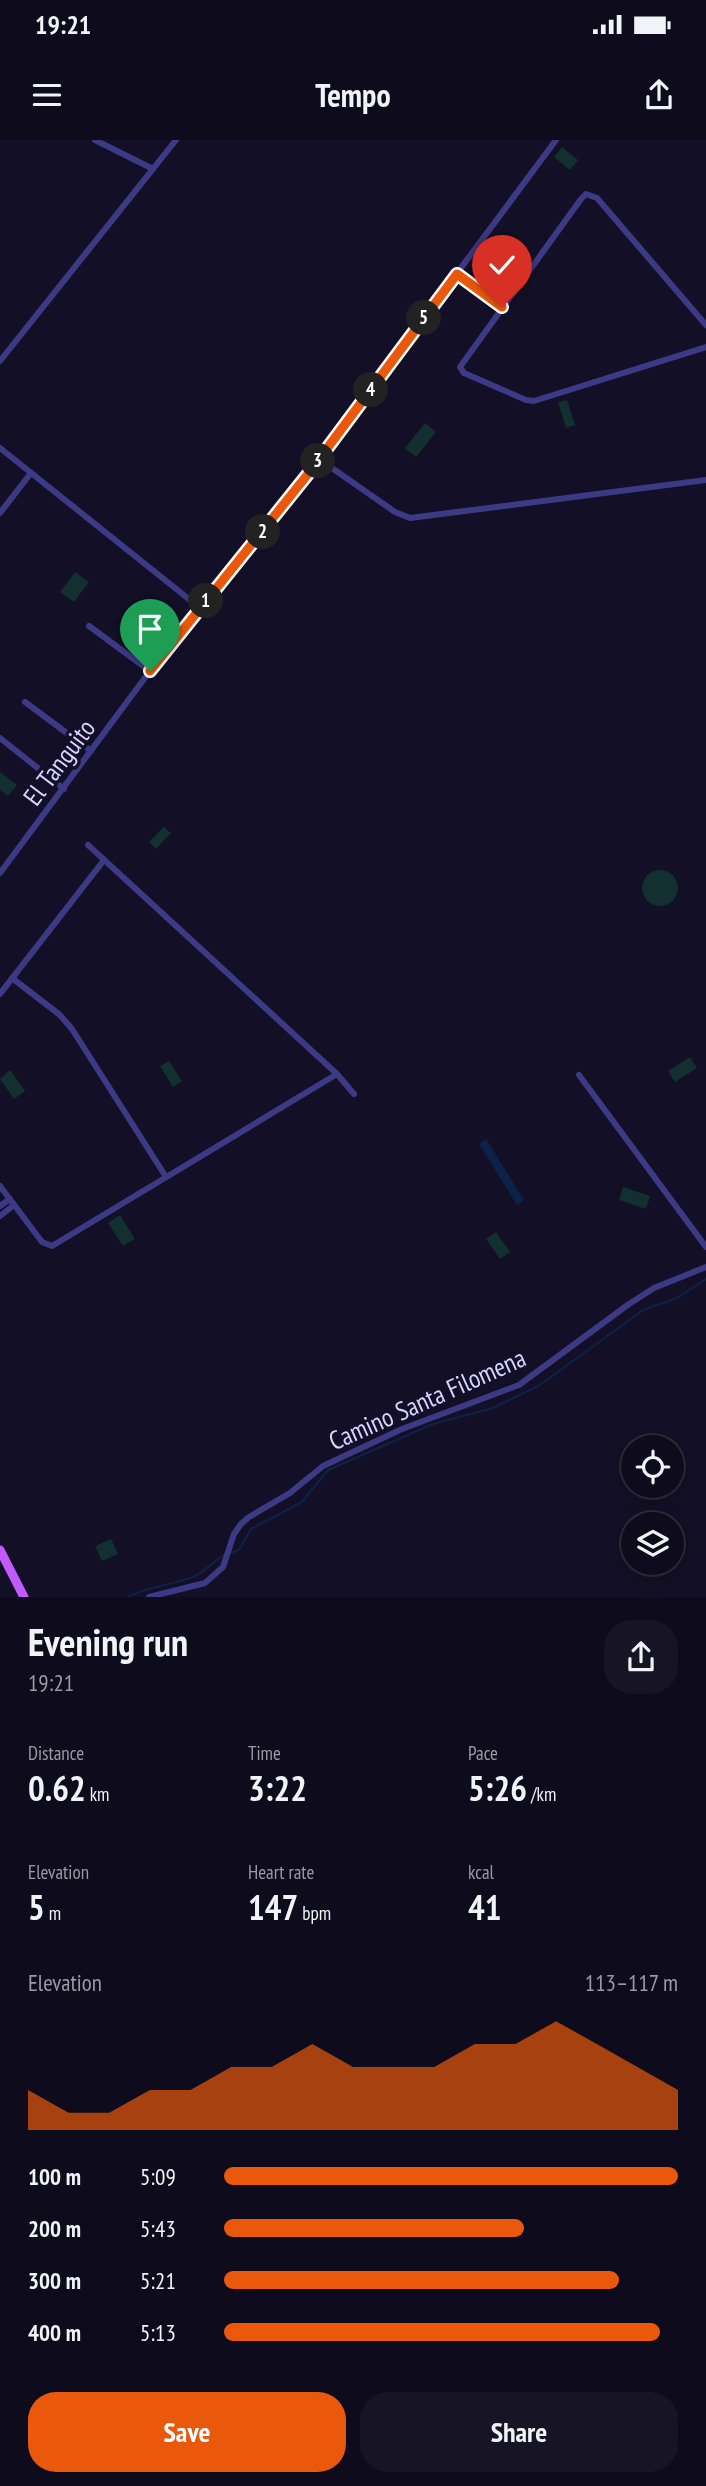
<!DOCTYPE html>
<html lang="en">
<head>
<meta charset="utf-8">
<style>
	:root { --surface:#0e0b1c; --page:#171425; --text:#f1f3f6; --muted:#9b9ba3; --line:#2e2b3b; --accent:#ea580c }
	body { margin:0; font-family:"PT Sans Narrow",sans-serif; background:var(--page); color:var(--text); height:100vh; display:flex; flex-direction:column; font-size:26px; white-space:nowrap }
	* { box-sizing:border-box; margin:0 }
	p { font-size:23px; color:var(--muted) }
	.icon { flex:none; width:38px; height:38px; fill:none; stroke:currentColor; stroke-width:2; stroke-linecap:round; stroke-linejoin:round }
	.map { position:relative; height:1457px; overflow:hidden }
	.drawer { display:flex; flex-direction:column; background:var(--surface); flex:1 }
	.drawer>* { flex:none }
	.controls { position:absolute; left:621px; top:1295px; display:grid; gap:14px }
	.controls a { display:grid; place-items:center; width:63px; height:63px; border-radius:50%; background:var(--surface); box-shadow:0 4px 18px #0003,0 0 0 2px var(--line); font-size:35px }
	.pin { position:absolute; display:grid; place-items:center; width:60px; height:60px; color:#fff; margin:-72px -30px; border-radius:50% 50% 50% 0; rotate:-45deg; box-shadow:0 0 7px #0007 }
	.pin .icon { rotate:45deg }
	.km { position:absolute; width:35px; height:35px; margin:-18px; border-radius:50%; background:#222; color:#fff; font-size:19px; line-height:35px; text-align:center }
	.round { display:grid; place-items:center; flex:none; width:74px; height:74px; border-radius:28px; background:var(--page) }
	.head { display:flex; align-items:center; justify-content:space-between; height:119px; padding:0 28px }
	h1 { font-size:38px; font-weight:600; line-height:52px }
	.stats { display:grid; grid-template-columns:repeat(3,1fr); gap:10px; height:119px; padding:7px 28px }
	.stats div { display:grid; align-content:center }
	.stats b { font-size:35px; font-weight:600 }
	.stats small { font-size:19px; font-weight:400 }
	.stats p { font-size:19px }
	.chart { height:196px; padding:14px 28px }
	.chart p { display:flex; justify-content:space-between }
	.chart svg { width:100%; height:126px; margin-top:7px; fill:var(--accent); opacity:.7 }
	.button { display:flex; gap:14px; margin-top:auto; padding:14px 28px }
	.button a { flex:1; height:80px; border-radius:28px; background:var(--accent); color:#fff; font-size:28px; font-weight:600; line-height:80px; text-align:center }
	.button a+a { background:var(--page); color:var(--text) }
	ul { padding:0 28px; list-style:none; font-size:23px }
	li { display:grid; grid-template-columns:112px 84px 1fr; align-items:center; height:52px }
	li i { height:18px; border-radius:9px; background:var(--accent) }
	.status { display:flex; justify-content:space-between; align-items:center; height:49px; padding:0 35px; background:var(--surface); direction:ltr }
	.status svg { height:19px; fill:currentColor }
	header { display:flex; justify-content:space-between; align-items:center; height:91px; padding:0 28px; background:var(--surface); font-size:32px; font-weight:600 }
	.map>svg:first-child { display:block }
	.green { fill:#12302f }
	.water { fill:#0c2248 }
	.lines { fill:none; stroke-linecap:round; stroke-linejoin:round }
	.stream { stroke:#0c2248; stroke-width:2 }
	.street { stroke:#3d3a85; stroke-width:6 }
	.primary { stroke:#c25bff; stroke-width:9 }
	.route-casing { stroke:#fff; stroke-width:14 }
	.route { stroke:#ea580c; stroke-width:9 }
	.labels { text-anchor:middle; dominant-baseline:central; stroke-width:7; stroke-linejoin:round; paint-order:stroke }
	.street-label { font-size:26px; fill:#d9d4ff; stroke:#130f26 }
</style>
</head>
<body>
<div class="status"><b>19:21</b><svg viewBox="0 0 49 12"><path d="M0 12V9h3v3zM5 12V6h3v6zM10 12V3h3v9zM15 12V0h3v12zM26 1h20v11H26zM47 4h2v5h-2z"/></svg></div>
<header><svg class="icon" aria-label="menu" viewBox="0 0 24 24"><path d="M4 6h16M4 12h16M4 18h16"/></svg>Tempo<svg class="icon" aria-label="share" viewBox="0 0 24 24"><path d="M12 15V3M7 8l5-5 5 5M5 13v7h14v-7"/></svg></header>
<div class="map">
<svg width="706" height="1457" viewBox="0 0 706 1457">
	<rect width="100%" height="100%" fill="#130f26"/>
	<g class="green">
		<path d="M562,7L578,20L570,30L554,17Z"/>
		<path d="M567,260L575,285L566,288L558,262Z"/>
		<path d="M425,283L436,292L416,317L405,308Z"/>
		<path d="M75,432L89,442L74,462L60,452Z"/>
		<path d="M0,632L17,645L8,656L0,650Z"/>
		<path d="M164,687L171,693L156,709L149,702Z"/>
		<circle cx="660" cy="748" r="18"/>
		<path d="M690,917L697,928L675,942L668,931Z"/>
		<path d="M169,921L182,941L173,947L160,926Z"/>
		<path d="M10,930L25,951L14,959L0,939Z"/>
		<path d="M623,1047L650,1056L646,1069L619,1060Z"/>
		<path d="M120,1075L135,1099L123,1106L108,1083Z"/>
		<path d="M496,1092L510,1112L500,1119L486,1099Z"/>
		<path d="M111,1399L118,1414L102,1421L95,1406Z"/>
	</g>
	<path class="water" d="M486,999L524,1060L517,1065L479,1004Z"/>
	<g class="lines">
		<g class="stream">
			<path d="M231,1413L239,1410L251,1389L302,1362L328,1330L433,1284L493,1268L540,1245L643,1170L677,1158L706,1139"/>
			<path d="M128,1457C149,1446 172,1445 193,1437C207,1431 213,1420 225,1415"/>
		</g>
		<g class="street">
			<path d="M95,0L153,29"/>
			<path d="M457,134L502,167"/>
			<path d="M706,185L597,58L586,54L581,59L460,227L464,233L526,260L534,261L706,207"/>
			<path d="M0,221L176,0"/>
			<path d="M0,308L200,468"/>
			<path d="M319,319L395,372L410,378L706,340"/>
			<path d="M0,373L31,333"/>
			<path d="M89,486L150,531"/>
			<path d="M25,562L91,611"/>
			<path d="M0,598L64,649"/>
			<path d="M88,705L337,934L354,954"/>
			<path d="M0,733L150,531L319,319L556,0"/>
			<path d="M12,838L60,875L72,889L166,1037"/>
			<path d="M0,854L104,720"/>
			<path d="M579,935L706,1107"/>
			<path d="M0,1046L42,1102L52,1106L337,934"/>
			<path d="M0,1066L10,1059"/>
			<path d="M0,1076L14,1065"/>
			<path d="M149,1457L205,1443L223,1427L234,1394L241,1384L249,1377L290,1353L323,1326L402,1289L519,1245L629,1164L654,1148L706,1127"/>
		</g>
		<path class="primary" d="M0,1410L24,1457"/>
	</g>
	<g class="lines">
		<g class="route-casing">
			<path id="route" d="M150,531L308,334L457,134L502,167"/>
		</g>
		<use href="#route" class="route"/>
	</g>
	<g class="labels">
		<g class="street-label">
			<text transform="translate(59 622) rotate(-53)">El Tanguito</text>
			<text transform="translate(427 1259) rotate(-24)">Camino Santa Filomena</text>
		</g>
	</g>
</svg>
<div class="controls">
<a><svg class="icon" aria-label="locate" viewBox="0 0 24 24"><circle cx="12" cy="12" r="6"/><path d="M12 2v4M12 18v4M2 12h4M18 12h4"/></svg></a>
<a><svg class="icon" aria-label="layers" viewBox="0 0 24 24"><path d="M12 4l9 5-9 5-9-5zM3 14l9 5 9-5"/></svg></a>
</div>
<div class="pin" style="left:150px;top:531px;background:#1e9e55"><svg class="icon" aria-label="arrive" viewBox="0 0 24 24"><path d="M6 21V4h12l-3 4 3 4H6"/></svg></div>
<div class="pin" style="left:502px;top:167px;background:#d93025"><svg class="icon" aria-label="check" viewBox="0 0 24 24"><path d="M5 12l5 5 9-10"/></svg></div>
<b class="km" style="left:206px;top:461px">1</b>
<b class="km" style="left:263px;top:392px">2</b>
<b class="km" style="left:318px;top:321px">3</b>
<b class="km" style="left:371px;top:250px">4</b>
<b class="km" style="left:424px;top:178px">5</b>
</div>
<section class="drawer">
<div class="head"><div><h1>Evening run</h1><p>19:21</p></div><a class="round"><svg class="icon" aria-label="share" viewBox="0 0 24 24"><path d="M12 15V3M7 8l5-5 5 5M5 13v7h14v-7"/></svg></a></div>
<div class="stats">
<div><p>Distance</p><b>0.62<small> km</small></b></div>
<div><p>Time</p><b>3:22</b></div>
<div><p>Pace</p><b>5:26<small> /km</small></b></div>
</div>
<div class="stats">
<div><p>Elevation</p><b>5<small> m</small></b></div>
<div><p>Heart rate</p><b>147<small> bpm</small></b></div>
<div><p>kcal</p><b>41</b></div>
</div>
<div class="chart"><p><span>Elevation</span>113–117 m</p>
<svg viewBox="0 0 160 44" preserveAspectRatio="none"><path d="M0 44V30L10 38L20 38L30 30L40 30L50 22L60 22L70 14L80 22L90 22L100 22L110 14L120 14L130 6L140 14L150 22L160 30V44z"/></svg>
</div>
<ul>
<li><b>100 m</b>5:09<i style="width:100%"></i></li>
<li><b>200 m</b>5:43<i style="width:66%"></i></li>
<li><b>300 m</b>5:21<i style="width:87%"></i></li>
<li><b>400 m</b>5:13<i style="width:96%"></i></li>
</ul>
<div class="button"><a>Save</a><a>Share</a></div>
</section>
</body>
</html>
